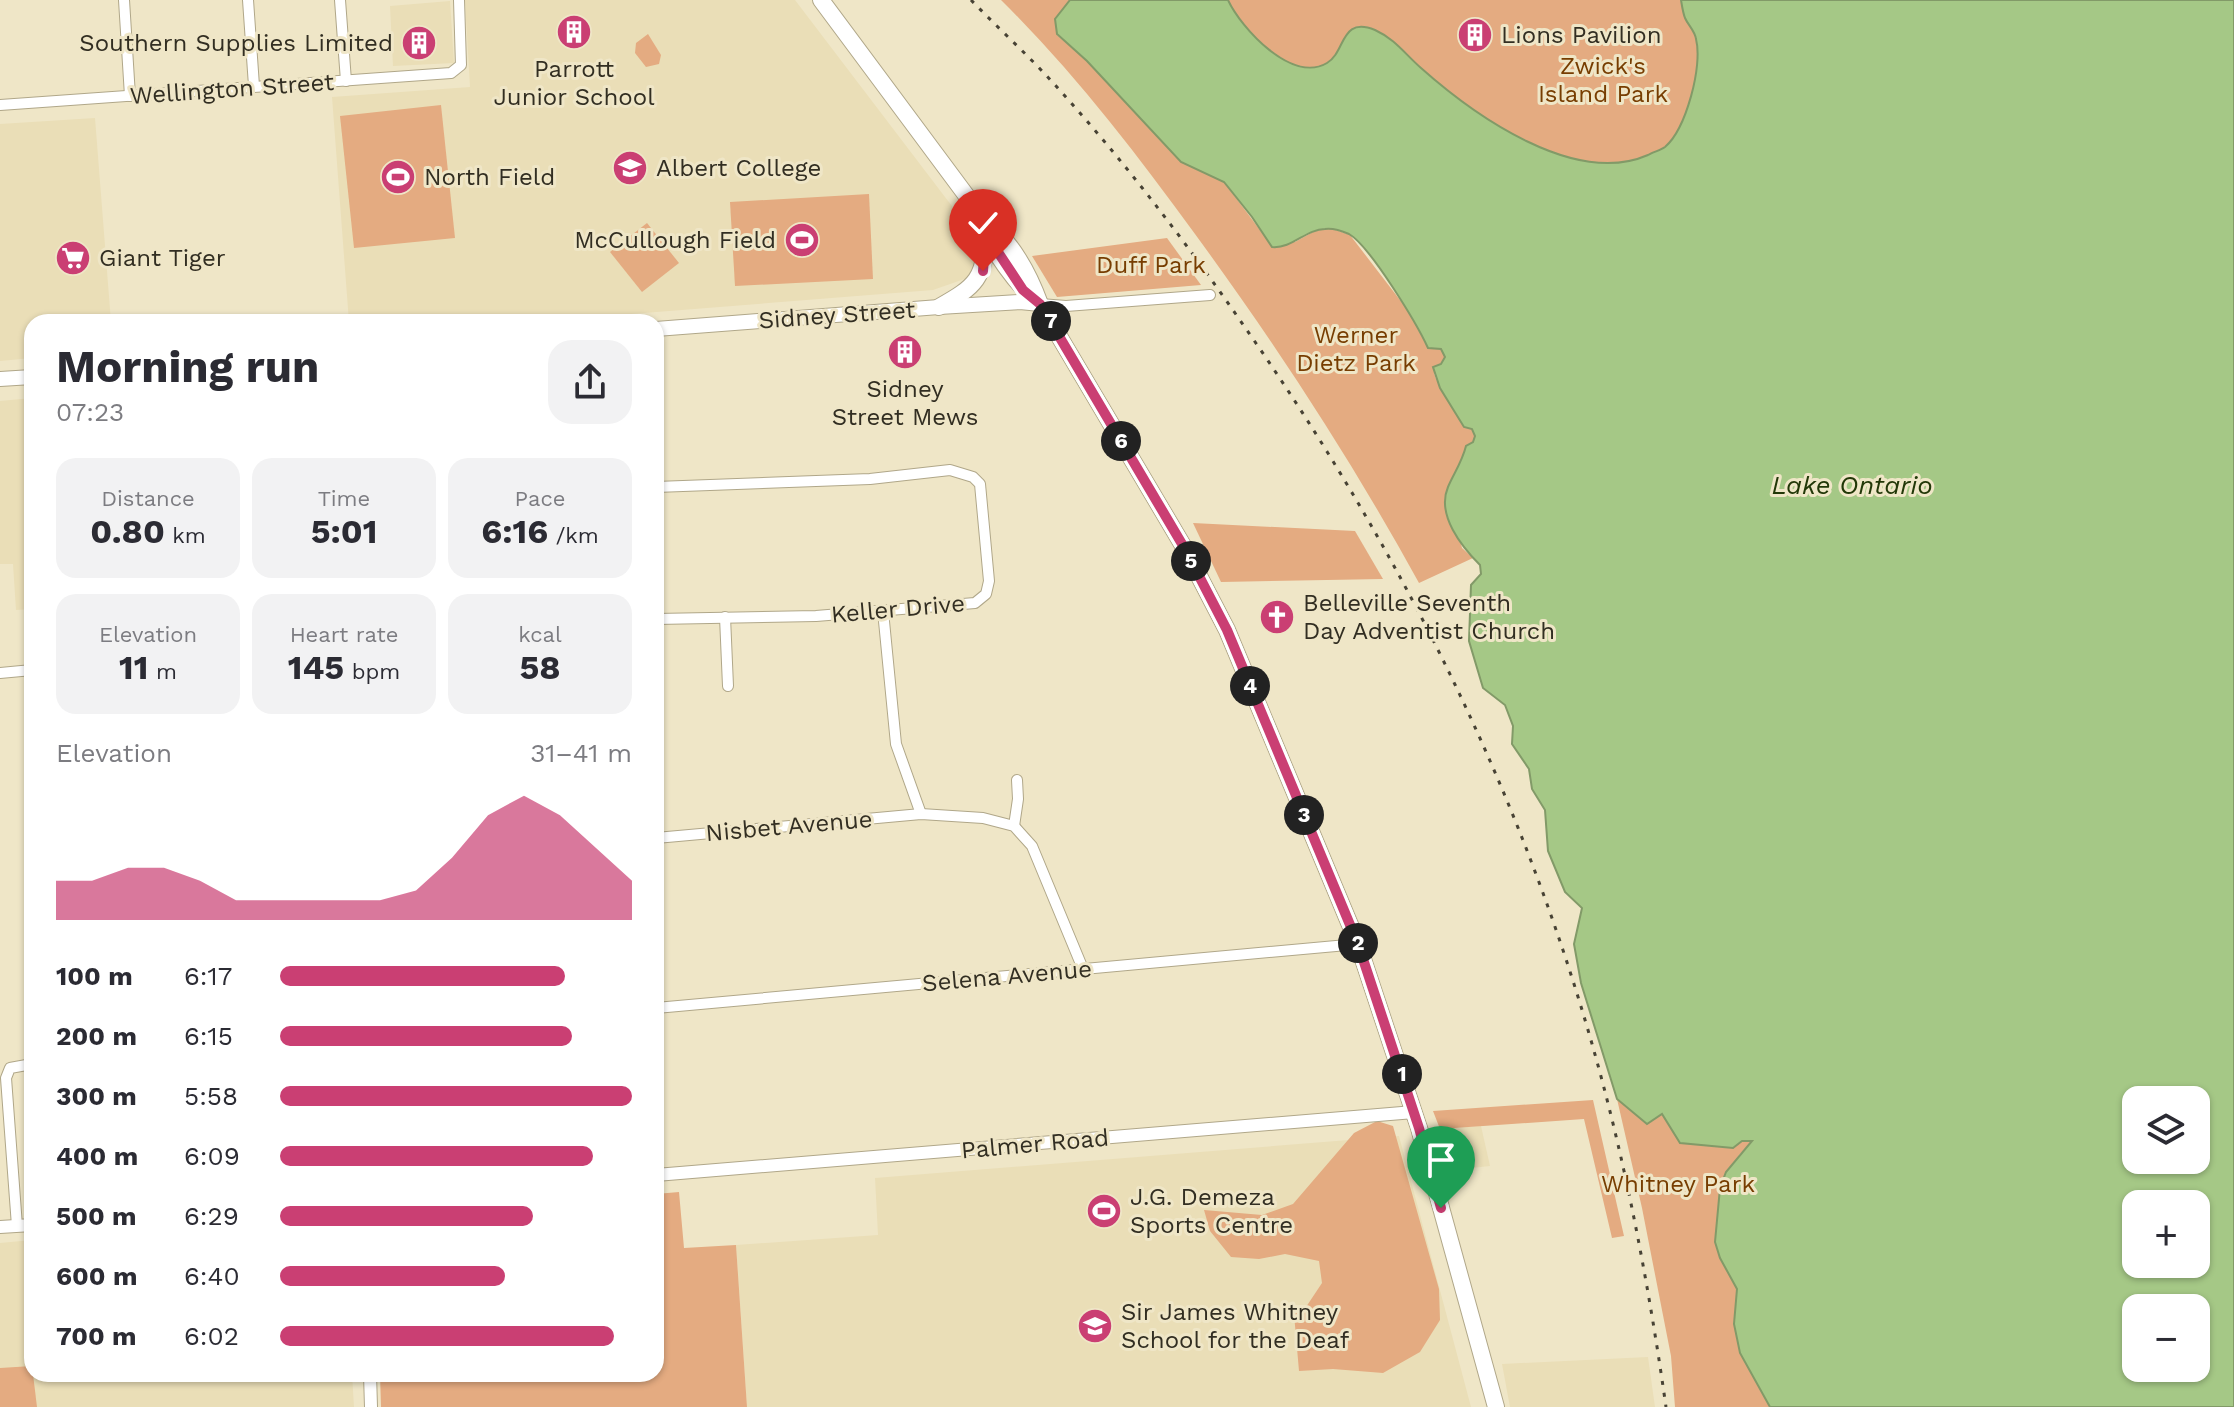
<!DOCTYPE html>
<html lang="en">
<head>
<meta charset="utf-8">
<style>
	:root { --surface:#fff; --page:#f2f2f3; --text:#2b2b33; --muted:#7c7c81; --accent:#ca3f73 }
	body { margin:0; font-family:"Work Sans",sans-serif; background:var(--page); color:var(--text); height:100vh; display:flex; flex-direction:column; font-size:30px; white-space:nowrap }
	* { box-sizing:border-box; margin:0 }
	p { font-size:26px; color:var(--muted) }
	.icon { flex:none; width:44px; height:44px; fill:none; stroke:currentColor; stroke-width:2; stroke-linecap:round; stroke-linejoin:round }
	.map { position:relative; flex:1; overflow:hidden }
	.details { position:absolute; left:24px; top:314px; width:640px; height:1068px; display:flex; flex-direction:column; background:var(--surface); border-radius:24px; box-shadow:0 2px 6px #0004 }
	.details>* { flex:none }
	.tools { position:absolute; left:2122px; top:1086px; display:grid; gap:16px }
	.tools a { display:grid; place-items:center; width:88px; height:88px; border-radius:16px; background:var(--surface); box-shadow:0 2px 6px #0004; font-size:40px }
	.pin { position:absolute; display:grid; place-items:center; width:68px; height:68px; color:#fff; margin:-82px -34px; border-radius:50% 50% 50% 0; rotate:-45deg; box-shadow:0 0 8px #0007 }
	.pin .icon { rotate:45deg }
	.km { position:absolute; width:40px; height:40px; margin:-20px; border-radius:50%; background:#222; color:#fff; font-size:22px; line-height:40px; text-align:center }
	.round { display:grid; place-items:center; flex:none; width:84px; height:84px; border-radius:24px; background:var(--page) }
	.summary { display:flex; align-items:center; justify-content:space-between; height:136px; padding:0 32px }
	h1 { font-size:44px; font-weight:700; line-height:60px }
	.metrics { display:grid; grid-template-columns:repeat(3,1fr); gap:12px; height:136px; padding:8px 32px }
	.metrics div { display:grid; align-content:center; border-radius:20px; background:var(--page); text-align:center }
	.metrics b { font-size:34px; font-weight:700 }
	.metrics small { font-size:22px; font-weight:400 }
	.metrics p { font-size:22px }
	.chart { height:224px; padding:16px 32px }
	.chart p { display:flex; justify-content:space-between }
	.chart svg { width:100%; height:144px; margin-top:8px; fill:var(--accent); opacity:.7 }
	ul { padding:0 32px; list-style:none; font-size:26px }
	li { display:grid; grid-template-columns:128px 96px 1fr; align-items:center; height:60px }
	li i { height:20px; border-radius:10px; background:var(--accent) }
	.map>svg:first-child { display:block }
	.built { fill:#eadeb7 }
	.green { fill:#e4ab81 }
	.water { fill:#a5c886; stroke:#829a68; stroke-width:2; fill-rule:evenodd }
	.lines { fill:none; stroke-linecap:round; stroke-linejoin:round }
	.minor-casing { stroke:#b0a789; stroke-width:12 }
	.tertiary-casing { stroke:#b0a789; stroke-width:14 }
	.secondary-casing { stroke:#b0a789; stroke-width:16 }
	.primary-casing { stroke:#b0a789; stroke-width:18 }
	.minor { stroke:#fff; stroke-width:10 }
	.tertiary { stroke:#fff; stroke-width:12 }
	.secondary { stroke:#fff; stroke-width:14 }
	.primary { stroke:#fff; stroke-width:16 }
	.rail { stroke:#474234; stroke-width:3; stroke-dasharray:4 8; stroke-linecap:butt }
	.route-casing { stroke:#fff; stroke-width:16 }
	.route { stroke:#ca3f73; stroke-width:10 }
	.labels { text-anchor:middle; dominant-baseline:central; stroke-width:6; stroke-linejoin:round; paint-order:stroke }
	.poi-label { font-size:24px; fill:#322e22; stroke:#efe6c7; text-anchor:start }
	.park-label { font-size:24px; fill:#773d01; stroke:#efe6c7 }
	.street-label { font-size:24px; fill:#322e22; stroke:#efe6c7 }
	.water-label { font-size:26px; font-style:italic; fill:#223808; stroke:#efe6c7 }
</style>
</head>
<body>
<div class="map">
<svg width="2234" height="1407" viewBox="0 0 2234 1407">
	<rect width="100%" height="100%" fill="#efe6c7"/>
	<g class="built">
		<path d="M465,0H795L977,239L973,276L933,290L530,322H349L332,97L470,87Z"/>
		<path d="M450,1L454,63L393,66L390,6Z"/>
		<path d="M95,118L111,322H32V358L0,361V124Z"/>
		<path d="M32,398V609L16,610L13,564H0V401Z"/>
		<path d="M1481,1126L1490,1166L1452,1170L1440,1129Z"/>
		<path d="M1399,1136L1471,1407H747L736,1245L878,1235L875,1178Z"/>
		<path d="M32,1240V1374H352L354,1407H0V1243Z"/>
		<path d="M1648,1357L1655,1407H1510L1502,1364Z"/>
	</g>
	<g class="green">
		<path d="M1001,0H1070L1055,19L1057,35L1087,61L1181,162L1224,182L1269,242H1295L1320,228L1333,229L1350,235L1410,313L1419,329L1441,349L1445,357L1434,373L1436,379L1464,427L1472,429L1475,436L1473,442L1466,446L1463,458L1448,486L1462,548L1473,558L1419,583C1352,461 1277,346 1195,234C1136,153 1073,71 1001,0Z"/>
		<path d="M1228,0H1681C1682,6 1683,13 1685,18C1688,25 1695,31 1696,39C1703,66 1686,129 1665,147C1661,150 1653,152 1648,155C1575,187 1475,116 1421,68C1405,54 1395,39 1375,30C1340,16 1346,52 1327,63C1292,84 1241,28 1228,0Z"/>
		<path d="M648,34L661,55L659,64L646,67L635,53L636,43Z"/>
		<path d="M441,105L455,238L354,248L340,116Z"/>
		<path d="M869,194L873,279L735,286L730,202Z"/>
		<path d="M647,223L679,263L642,292L610,252Z"/>
		<path d="M1167,238L1201,285L1057,297L1032,256Z"/>
		<path d="M1193,523L1355,531L1383,579L1221,582Z"/>
		<path d="M1617,1099L1647,1124L1662,1114L1742,1141H1753L1739,1155L1720,1259L1737,1289L1734,1324L1740,1353L1770,1407H1675L1671,1356L1642,1208Z"/>
		<path d="M1593,1100L1624,1236L1612,1238L1584,1119L1440,1129L1433,1111Z"/>
		<path d="M1377,1121L1393,1126L1439,1289L1440,1320L1420,1352L1383,1373L1333,1369L1299,1371L1294,1314L1306,1307L1322,1283L1319,1261L1285,1254L1259,1259L1231,1257L1210,1231L1204,1210L1262,1215L1293,1204L1354,1133Z"/>
		<path d="M679,1192L684,1248L736,1245L747,1407H381L380,1374H656V1194Z"/>
		<path d="M32,1366L37,1407H0V1368Z"/>
	</g>
	<path class="water" d="M1070,0H1228C1241,28 1292,84 1327,63C1346,52 1340,16 1375,30C1395,39 1405,54 1421,68C1475,116 1575,187 1648,155C1653,152 1661,150 1665,147C1686,129 1703,66 1696,39C1695,31 1688,25 1685,18C1683,13 1682,6 1681,0H2234V1407H1770L1740,1353L1734,1324L1737,1289L1720,1258L1715,1242L1720,1188L1726,1172L1752,1141H1742L1733,1148L1680,1143L1662,1114L1647,1124L1617,1099L1581,983L1574,944L1582,908L1565,892L1548,851L1545,810L1532,789L1529,769L1512,744L1513,726L1505,705L1483,688L1469,641L1471,585L1481,574L1480,565C1462,547 1436,515 1448,487C1454,473 1462,462 1466,446L1473,442L1475,436L1472,429L1464,427L1440,388L1433,367L1441,364L1445,357L1441,349L1428,348C1417,324 1370,246 1349,234C1342,231 1332,228 1325,229C1306,229 1292,249 1272,247L1252,217L1224,182L1181,162L1087,61L1057,34L1055,19ZM2136,1100H2196V1160H2136ZM2136,1204H2196V1264H2136ZM2136,1308H2196V1368H2136Z"/>
	<g class="lines">
		<g class="minor-casing">
			<g id="minor">
				<path d="M124,0L130,96"/>
				<path d="M248,0L254,86"/>
				<path d="M340,0L346,81"/>
				<path d="M0,105L451,73L461,65L459,0"/>
				<path d="M1040,304L1066,306L1210,295"/>
				<path d="M656,487L870,479L950,470L973,477L980,484L989,581L986,594L975,603L816,616L656,619"/>
				<path d="M883,611L896,744L921,814"/>
				<path d="M725,617L728,686"/>
				<path d="M0,673L32,670"/>
				<path d="M1014,826L1018,799L1017,780"/>
				<path d="M656,838L921,814L983,818L1014,826L1032,846L1083,969"/>
				<path d="M656,1008L1358,944"/>
				<path d="M17,1226L6,1078L10,1068L32,1064"/>
			</g>
		</g>
		<g class="tertiary-casing">
			<g id="tertiary">
				<path d="M656,1175L1414,1112"/>
				<path d="M0,1227L32,1225"/>
				<path d="M370,1374L371,1407"/>
			</g>
		</g>
		<g class="secondary-casing">
			<g id="secondary">
				<path d="M656,329L939,307L1020,302L1040,304"/>
				<path d="M0,379L32,377"/>
			</g>
		</g>
		<g class="primary-casing">
			<g id="primary">
				<path d="M821,0L986,222C1012,242 1029,274 1040,304L1185,549L1227,630L1358,944L1419,1128L1496,1407"/>
				<path d="M986,222C987,248 1019,287 1039,303"/>
				<path d="M939,307C975,287 986,278 986,234"/>
			</g>
		</g>
		<use href="#minor" class="minor"/>
		<use href="#tertiary" class="tertiary"/>
		<use href="#secondary" class="secondary"/>
		<use href="#primary" class="primary"/>
		<path class="rail" d="M971,0C999,29 1029,56 1056,86C1124,161 1186,242 1244,326C1395,541 1514,777 1588,1030C1624,1153 1648,1280 1666,1407"/>
	</g>
	<g class="lines">
		<g class="route-casing">
			<path id="route" d="M983,271L986,234L1023,290L1040,304L1185,549L1227,630L1358,944L1419,1128L1441,1208"/>
		</g>
		<use href="#route" class="route"/>
	</g>
	<defs>
		<g id="building-disc" transform="scale(1.8)"><circle r="9.5" fill="#ca3f73" stroke="#efe6c7"/><path d="M-4-6H4V6H1V3H-1V6H-4ZM-2.5-4.3h1.7v1.8h-1.7ZM.8-4.3h1.7v1.8H.8ZM-2.5-1h1.7V.8h-1.7ZM.8-1h1.7V.8H.8Z" fill="#fff"/></g>
		<g id="school-disc" transform="scale(1.8)"><circle r="9.5" fill="#ca3f73" stroke="#efe6c7"/><path d="M0-5L7-2L0 1L-7-2ZM-4 1L0 2.5L4 1V4Q0 6-4 4Z" fill="#fff"/></g>
		<g id="stadium-disc" transform="scale(1.8)"><circle r="9.5" fill="#ca3f73" stroke="#efe6c7"/><path d="M0-5a6.5 5 0 1 0 0 10a6.5 5 0 1 0 0-10ZM-3.5-1.8h7v3.6h-7Z" fill="#fff"/></g>
		<g id="supermarket-disc" transform="scale(1.8)"><circle r="9.5" fill="#ca3f73" stroke="#efe6c7"/><path d="M-6-5.5h2.5l.6 2H6L4.5 2H-2.5L-4.4-4H-6ZM-1.5 3.2a1.3 1.3 0 1 0 .1 0ZM3 3.2a1.3 1.3 0 1 0 .1 0Z" fill="#fff"/></g>
		<g id="church-disc" transform="scale(1.8)"><circle r="9.5" fill="#ca3f73" stroke="#efe6c7"/><path d="M-1.2-6h2.4v3.5h3.3v2.4h-3.3V6h-2.4V-.1h-3.3v-2.4h3.3Z" fill="#fff"/></g>
	</defs>
	<g fill-rule="evenodd">
		<use href="#building-disc" x="574" y="32"/>
		<use href="#building-disc" x="1475" y="35"/>
		<use href="#building-disc" x="419" y="43"/>
		<use href="#school-disc" x="630" y="168"/>
		<use href="#stadium-disc" x="398" y="177"/>
		<use href="#stadium-disc" x="802" y="240"/>
		<use href="#supermarket-disc" x="73" y="258"/>
		<use href="#building-disc" x="905" y="352"/>
		<use href="#church-disc" x="1277" y="617"/>
		<use href="#stadium-disc" x="1104" y="1211"/>
		<use href="#school-disc" x="1095" y="1326"/>
	</g>
	<g class="labels">
		<g class="poi-label">
			<text x="1501" y="35">Lions Pavilion</text>
			<text x="393" y="43" text-anchor="end">Southern Supplies Limited</text>
			<text x="574" y="69" text-anchor="middle">Parrott<tspan x="574" dy="28">Junior School</tspan></text>
			<text x="656" y="168">Albert College</text>
			<text x="424" y="177">North Field</text>
			<text x="776" y="240" text-anchor="end">McCullough Field</text>
			<text x="99" y="258">Giant Tiger</text>
			<text x="905" y="389" text-anchor="middle">Sidney<tspan x="905" dy="28">Street Mews</tspan></text>
			<text x="1303" y="603">Belleville Seventh<tspan x="1303" dy="28">Day Adventist Church</tspan></text>
			<text x="1130" y="1197">J.G. Demeza<tspan x="1130" dy="28">Sports Centre</tspan></text>
			<text x="1121" y="1312">Sir James Whitney<tspan x="1121" dy="28">School for the Deaf</tspan></text>
		</g>
		<g class="park-label">
			<text x="1603" y="66">Zwick's<tspan x="1603" dy="28">Island Park</tspan></text>
			<text x="1151" y="265">Duff Park</text>
			<text x="1356" y="335">Werner<tspan x="1356" dy="28">Dietz Park</tspan></text>
			<text x="1678" y="1184">Whitney Park</text>
		</g>
		<g class="street-label">
			<text transform="translate(232 89) rotate(-4)">Wellington Street</text>
			<text transform="translate(837 315) rotate(-4)">Sidney Street</text>
			<text transform="translate(898 609) rotate(-5)">Keller Drive</text>
			<text transform="translate(789 826) rotate(-5)">Nisbet Avenue</text>
			<text transform="translate(1007 976) rotate(-5)">Selena Avenue</text>
			<text transform="translate(1035 1144) rotate(-5)">Palmer Road</text>
		</g>
		<g class="water-label">
			<text x="1852" y="485">Lake Ontario</text>
		</g>
	</g>
</svg>
<div class="tools">
<a><svg class="icon" aria-label="layers" viewBox="0 0 24 24"><path d="M12 4l9 5-9 5-9-5zM3 14l9 5 9-5"/></svg></a>
<a>+</a>
<a>−</a>
</div>
<div class="pin" style="left:1441px;top:1208px;background:#1e9e55"><svg class="icon" aria-label="arrive" viewBox="0 0 24 24"><path d="M6 21V4h12l-3 4 3 4H6"/></svg></div>
<div class="pin" style="left:983px;top:271px;background:#d93025"><svg class="icon" aria-label="check" viewBox="0 0 24 24"><path d="M5 12l5 5 9-10"/></svg></div>
<b class="km" style="left:1402px;top:1074px">1</b>
<b class="km" style="left:1358px;top:943px">2</b>
<b class="km" style="left:1304px;top:815px">3</b>
<b class="km" style="left:1250px;top:686px">4</b>
<b class="km" style="left:1191px;top:561px">5</b>
<b class="km" style="left:1121px;top:441px">6</b>
<b class="km" style="left:1051px;top:321px">7</b>
<section class="details">
<div class="summary"><div><h1>Morning run</h1><p>07:23</p></div><a class="round"><svg class="icon" aria-label="share" viewBox="0 0 24 24"><path d="M12 15V3M7 8l5-5 5 5M5 13v7h14v-7"/></svg></a></div>
<div class="metrics">
<div><p>Distance</p><b>0.80<small> km</small></b></div>
<div><p>Time</p><b>5:01</b></div>
<div><p>Pace</p><b>6:16<small> /km</small></b></div>
</div>
<div class="metrics">
<div><p>Elevation</p><b>11<small> m</small></b></div>
<div><p>Heart rate</p><b>145<small> bpm</small></b></div>
<div><p>kcal</p><b>58</b></div>
</div>
<div class="chart"><p><span>Elevation</span>31–41 m</p>
<svg viewBox="0 0 160 44" preserveAspectRatio="none"><path d="M0 44V32L10 32L20 28L30 28L40 32L50 38L60 38L70 38L80 38L90 38L100 35L110 25L120 12L130 6L140 12L150 22L160 32V44z"/></svg>
</div>
<ul>
<li><b>100 m</b>6:17<i style="width:81%"></i></li>
<li><b>200 m</b>6:15<i style="width:83%"></i></li>
<li><b>300 m</b>5:58<i style="width:100%"></i></li>
<li><b>400 m</b>6:09<i style="width:89%"></i></li>
<li><b>500 m</b>6:29<i style="width:72%"></i></li>
<li><b>600 m</b>6:40<i style="width:64%"></i></li>
<li><b>700 m</b>6:02<i style="width:95%"></i></li>
</ul>
</section>
</div>
</body>
</html>
